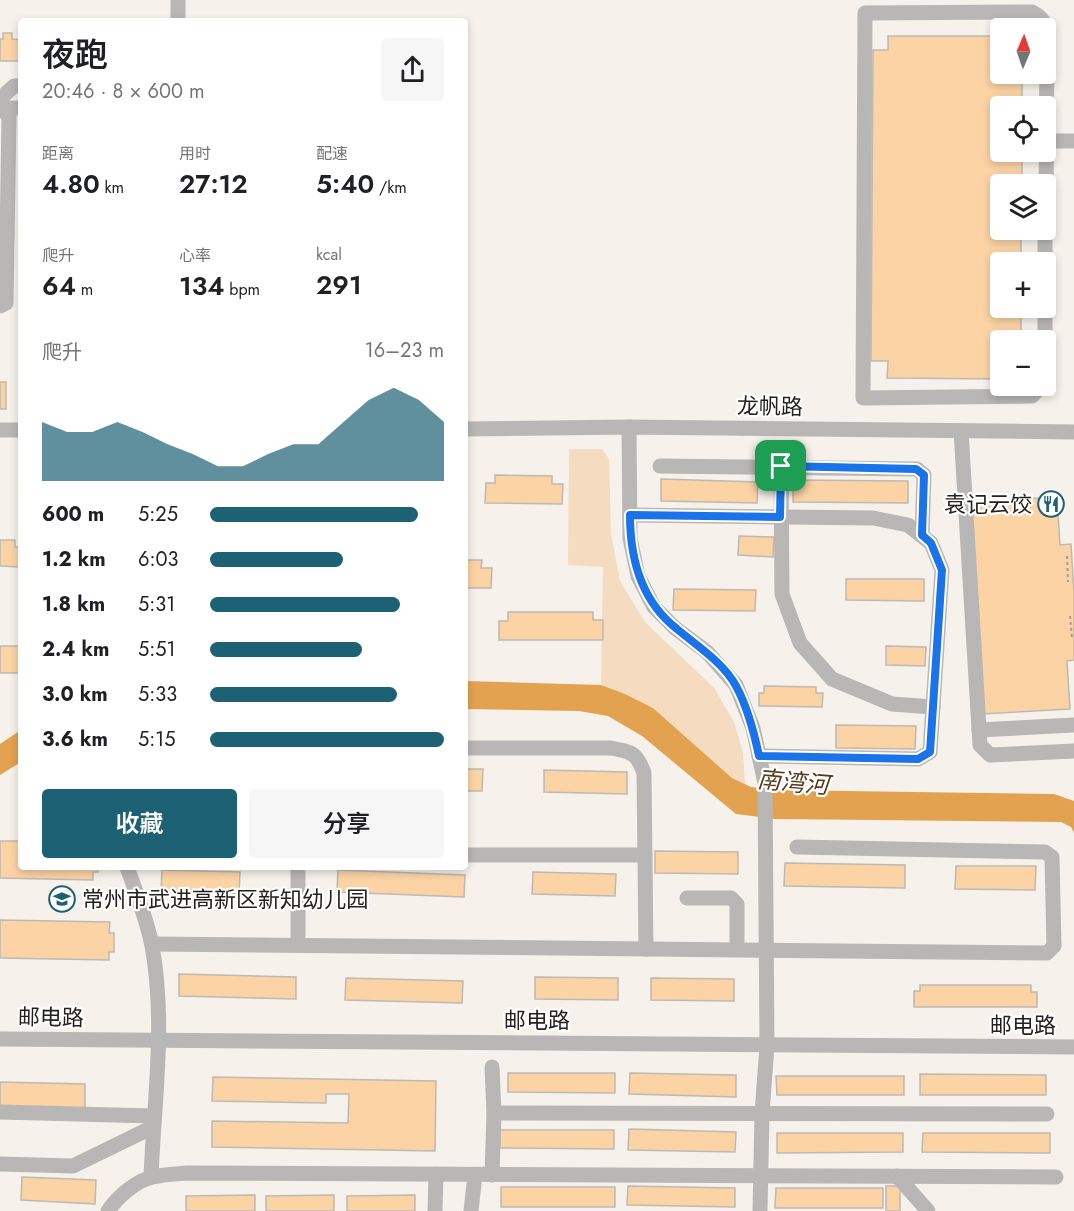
<!DOCTYPE html>
<html lang="zh">
<head>
<meta charset="utf-8">
<style>
	:root { --surface:#fff; --page:#f6f6f6; --text:#202124; --muted:#757577; --accent:#1d6174 }
	body { margin:0; font-family:Jost,"Noto Sans SC",sans-serif; background:var(--page); color:var(--text); height:100vh; display:flex; flex-direction:column; font-size:22px; white-space:nowrap }
	* { box-sizing:border-box; margin:0 }
	p { font-size:20px; color:var(--muted) }
	.icon { flex:none; width:33px; height:33px; fill:none; stroke:currentColor; stroke-width:2; stroke-linecap:round; stroke-linejoin:round }
	.map { position:relative; flex:1; overflow:hidden }
	.details { position:absolute; left:18px; top:18px; width:450px; height:852px; display:flex; flex-direction:column; background:var(--surface); border-radius:6px; box-shadow:0 3px 9px #0003 }
	.details>* { flex:none }
	.needle { width:39px; rotate:2deg }
	.fabs { position:absolute; left:990px; top:18px; display:grid; gap:12px }
	.fabs a { display:grid; place-items:center; width:66px; height:66px; border-radius:6px; background:var(--surface); box-shadow:0 3px 9px #0003; font-size:30px }
	.pin { position:absolute; display:grid; place-items:center; width:51px; height:51px; color:#fff; margin:-26px; border-radius:12px; box-shadow:0 3px 9px #0006 }
	.round { display:grid; place-items:center; flex:none; width:63px; height:63px; border-radius:6px; background:var(--page) }
	.headline { display:flex; align-items:center; justify-content:space-between; height:102px; padding:0 24px }
	h1 { font-size:33px; font-weight:600; line-height:45px }
	.stats { display:grid; grid-template-columns:repeat(3,1fr); gap:9px; height:102px; padding:6px 24px }
	.stats div { display:grid; align-content:center }
	.stats b { font-size:26px; font-weight:600 }
	.stats small { font-size:16px; font-weight:400 }
	.stats p { font-size:16px }
	.chart { height:168px; padding:12px 24px }
	.chart p { display:flex; justify-content:space-between }
	.chart svg { width:100%; height:108px; margin-top:6px; fill:var(--accent); opacity:.7 }
	.action { display:flex; gap:12px; margin-top:auto; padding:12px 24px }
	.action a { flex:1; height:69px; border-radius:6px; background:var(--accent); color:#fff; font-size:24px; font-weight:600; line-height:69px; text-align:center }
	.action a+a { background:var(--page); color:var(--text) }
	ul { padding:0 24px; list-style:none; font-size:20px }
	li { display:grid; grid-template-columns:96px 72px 1fr; align-items:center; height:45px }
	li i { height:15px; border-radius:8px; background:var(--accent) }
	.map>svg:first-child { display:block }
	.green { fill:#f5dcc0 }
	.water { fill:#e3a250 }
	.building { fill:#fbd3a5; stroke:#beb9b3; stroke-width:1.5 }
	.lines { fill:none; stroke-linecap:round; stroke-linejoin:round }
	.path { stroke:#a19e99; stroke-width:2; stroke-dasharray:3 3; stroke-linecap:butt }
	.minor { stroke:#b9b7b5; stroke-width:15 }
	.route-casing { stroke:#fff; stroke-width:12 }
	.route { stroke:#1a73e8; stroke-width:8 }
	.labels { text-anchor:middle; dominant-baseline:central; stroke-width:4.5; stroke-linejoin:round; paint-order:stroke }
	.street-label { font-size:22px; fill:#23221f; stroke:#fff }
	.poi-label { font-size:22px; fill:#23221f; stroke:#fff; text-anchor:end }
	.water-label { font-size:24px; font-style:italic; fill:#573c1a; stroke:#fff }
</style>
</head>
<body>
<div class="map">
<svg width="1074" height="1211" viewBox="0 0 1074 1211">
	<rect width="100%" height="100%" fill="#f6f1eb"/>
	<path class="green" d="M569,449H602L609,459L611,534L620,581L645,622L714,688L734,722L743,752L745,784L732,778L653,708L625,694L601,685L603,567L568,565Z"/>
	<g class="water">
		<path d="M465,681L601,685L625,694L653,708L732,778L751,787L775,790L1054,794L1074,801V833L1071,827L1061,822L775,819L736,814L642,736L608,716L579,711L465,709Z"/>
		<path d="M21,730V762L0,775V744Z"/>
	</g>
	<g class="building">
		<path d="M3,33H12V39L21,40V61H0V39H3Z"/>
		<path d="M888,36H1000V74H1022V106H1000V152H1022V184H1000V230H1021V262H1000V308H1021V340H1000V379L887,378L888,361H871L873,50H888Z"/>
		<rect x="0" y="382" width="6" height="27"/>
		<path d="M495,475L552,476V484H563L562,504L485,503L486,483H495Z"/>
		<path d="M661,479L758,482L757,503L661,501Z"/>
		<path d="M793,480L908,481V503L793,502Z"/>
		<path d="M1057,497L1060,545L1071,544L1074,594V660L1067,661L1070,709L982,714L969,502Z"/>
		<path d="M739,536L774,537L773,557L738,555Z"/>
		<path d="M0,540H15V547H21V567L0,566Z"/>
		<path d="M465,560H482L481,568H492L491,588H465Z"/>
		<path d="M846,579H924V601L846,600Z"/>
		<path d="M674,589L756,590L755,611L673,610Z"/>
		<path d="M508,612H593V620H603V640H499V621H508Z"/>
		<rect x="0" y="646" width="21" height="27"/>
		<path d="M886,646L926,647L925,666L886,665Z"/>
		<path d="M764,686L816,687V693H823L822,707L759,706V693H764Z"/>
		<path d="M836,725L916,726L915,749L836,748Z"/>
		<path d="M465,769H483L482,791H465Z"/>
		<path d="M544,770L627,772V794L544,792Z"/>
		<path d="M0,841H21V867H98V872H93V880L0,878Z"/>
		<path d="M655,851L738,852V874L655,873Z"/>
		<path d="M785,863L905,865V888L784,886Z"/>
		<path d="M956,866H1036L1035,890L955,889Z"/>
		<path d="M162,870L240,872L239,894L161,892Z"/>
		<path d="M338,870L465,875L464,897L337,892Z"/>
		<path d="M533,872L616,874L615,896L532,894Z"/>
		<path d="M0,920L110,922L109,933H114V952H109V960L0,958Z"/>
		<path d="M179,974L296,977V999L179,996Z"/>
		<path d="M535,977L618,978V1000L535,999Z"/>
		<path d="M346,978L463,981L462,1003L345,1000Z"/>
		<path d="M651,978L734,979V1001L651,1000Z"/>
		<path d="M920,985H1031V992H1037V1007H914V991H920Z"/>
		<path d="M508,1073H615V1093L508,1092Z"/>
		<path d="M630,1073L736,1075V1097L629,1094Z"/>
		<path d="M920,1074L1046,1075V1095H920Z"/>
		<path d="M776,1076H904V1095H777Z"/>
		<path d="M213,1077L436,1081L435,1151L212,1147V1121L348,1123L349,1094H326V1103L212,1101Z"/>
		<path d="M0,1082L85,1084V1110L0,1108Z"/>
		<path d="M629,1129L736,1132L735,1152L628,1150Z"/>
		<path d="M500,1130H614V1149L500,1148Z"/>
		<path d="M777,1133H903V1152L777,1153Z"/>
		<path d="M923,1133H1050V1153L922,1152Z"/>
		<path d="M22,1177L96,1180L95,1204L21,1200Z"/>
		<path d="M628,1186L735,1188V1207L627,1205Z"/>
		<rect x="886" y="1186" width="14" height="25"/>
		<rect x="501" y="1187" width="114" height="20"/>
		<path d="M776,1188H883V1208H775Z"/>
		<path d="M255,1195V1211H186V1196Z"/>
		<path d="M334,1195V1211H266V1196Z"/>
		<path d="M415,1195V1211H347V1196Z"/>
	</g>
	<g class="lines">
		<g class="path">
			<path d="M1067,556L1068,582"/>
			<path d="M1070,616L1072,638"/>
		</g>
		<g class="minor">
			<path d="M178,21V0"/>
			<path d="M0,99L14,86H21"/>
			<path d="M0,108L9,116L6,303L0,306"/>
			<path d="M0,108H21"/>
			<path d="M1046,141H1074"/>
			<path d="M1045,262V230"/>
			<path d="M1045,340V308"/>
			<path d="M1042,386L1032,396L863,398L865,13L1032,12C1041,16 1044,21 1047,30L1046,216"/>
			<path d="M629,427L630,538L638,576L654,607L675,628L707,652L736,685L753,728L765,783L767,1046L762,1113L760,1211"/>
			<path d="M465,429L629,427L1074,432"/>
			<path d="M0,430H21"/>
			<path d="M961,431L980,745L990,755L1074,751"/>
			<path d="M660,466L917,469L924,475L922,535"/>
			<path d="M781,467L782,594L800,643L832,679L892,704L933,707"/>
			<path d="M630,515L873,518L908,525L931,543L942,570L930,752L918,759L759,756"/>
			<path d="M979,730L1074,725"/>
			<path d="M465,748H611C632,752 637,753 644,773L646,949"/>
			<path d="M465,855H645"/>
			<path d="M127,867C136,893 147,919 152,946C166,1023 154,1100 151,1177"/>
			<path d="M687,898H731L737,904V949"/>
			<path d="M152,944L1047,953L1054,946L1052,857L1045,852L797,847"/>
			<path d="M298,945V867"/>
			<path d="M0,1039L1074,1047"/>
			<path d="M492,1067L494,1113L492,1175"/>
			<path d="M0,1112L154,1116"/>
			<path d="M494,1113L1047,1114"/>
			<path d="M0,1164L73,1166L153,1127"/>
			<path d="M897,1176L928,1211"/>
			<path d="M108,1211C117,1197 137,1180 153,1177C164,1174 176,1174 187,1173L1056,1177"/>
			<path d="M435,1211L436,1174"/>
			<path d="M471,1211L475,1175"/>
		</g>
	</g>
	<g class="lines">
		<g class="route-casing">
			<path id="route" d="M781,466L916,469L924,475L922,535L931,543L942,570L930,752L918,759L759,756C754,732 748,708 736,686C724,663 696,645 677,629C641,601 630,558 630,515L780,517Z"/>
		</g>
		<use href="#route" class="route"/>
	</g>
	<defs>
		<g id="restaurant-ring" transform="scale(1.35)"><circle r="9.5" fill="#fff" stroke="#1d6174" stroke-width="1.5"/><path d="M-5-6h1v4h1v-4h1v4h1v-4h1v5L-1.5 .5V6h-2V.5L-5-1ZM5-6V6H3V1.5H1.5Q1.5-4 5-6Z" fill="#1d6174"/></g>
		<g id="school-ring" transform="scale(1.35)"><circle r="9.5" fill="#fff" stroke="#1d6174" stroke-width="1.5"/><path d="M0-5L7-2L0 1L-7-2ZM-4 1L0 2.5L4 1V4Q0 6-4 4Z" fill="#1d6174"/></g>
	</defs>
	<g fill-rule="evenodd">
		<use href="#restaurant-ring" x="1051" y="504"/>
		<use href="#school-ring" x="62" y="899"/>
	</g>
	<g class="labels">
		<g class="street-label">
			<text transform="translate(770 406) rotate(1)">龙帆路</text>
			<text transform="translate(51 1017) rotate(1)">邮电路</text>
			<text x="537" y="1020">邮电路</text>
			<text x="1023" y="1025">邮电路</text>
		</g>
		<g class="poi-label">
			<text x="1032" y="504">袁记云饺</text>
			<text x="82" y="899" text-anchor="start">常州市武进高新区新知幼儿园</text>
		</g>
		<g class="water-label">
			<text transform="translate(793 782) rotate(5)">南湾河</text>
		</g>
	</g>
</svg>
<div class="fabs">
<a><svg class="needle" viewBox="-14 -14 28 28"><path d="M0-13l5 13h-10z" fill="#e53935"/><path d="M0 13l5-13h-10z" fill="#757577"/></svg></a>
<a><svg class="icon" aria-label="locate" viewBox="0 0 24 24"><circle cx="12" cy="12" r="6"/><path d="M12 2v4M12 18v4M2 12h4M18 12h4"/></svg></a>
<a><svg class="icon" aria-label="layers" viewBox="0 0 24 24"><path d="M12 4l9 5-9 5-9-5zM3 14l9 5 9-5"/></svg></a>
<a>+</a>
<a>−</a>
</div>
<div class="pin" style="left:781px;top:466px;background:#1e9e55"><svg class="icon" aria-label="arrive" viewBox="0 0 24 24"><path d="M6 21V4h12l-3 4 3 4H6"/></svg></div>
<section class="details">
<div class="headline"><div><h1>夜跑</h1><p>20:46 · 8 × 600 m</p></div><a class="round"><svg class="icon" aria-label="share" viewBox="0 0 24 24"><path d="M12 15V3M7 8l5-5 5 5M5 13v7h14v-7"/></svg></a></div>
<div class="stats">
<div><p>距离</p><b>4.80<small> km</small></b></div>
<div><p>用时</p><b>27:12</b></div>
<div><p>配速</p><b>5:40<small> /km</small></b></div>
</div>
<div class="stats">
<div><p>爬升</p><b>64<small> m</small></b></div>
<div><p>心率</p><b>134<small> bpm</small></b></div>
<div><p>kcal</p><b>291</b></div>
</div>
<div class="chart"><p><span>爬升</span>16–23 m</p>
<svg viewBox="0 0 160 44" preserveAspectRatio="none"><path d="M0 44V20L10 24L20 24L30 20L40 24L50 29L60 33L70 38L80 38L90 33L100 29L110 29L120 20L130 11L140 6L150 11L160 20V44z"/></svg>
</div>
<ul>
<li><b>600 m</b>5:25<i style="width:89%"></i></li>
<li><b>1.2 km</b>6:03<i style="width:57%"></i></li>
<li><b>1.8 km</b>5:31<i style="width:81%"></i></li>
<li><b>2.4 km</b>5:51<i style="width:65%"></i></li>
<li><b>3.0 km</b>5:33<i style="width:80%"></i></li>
<li><b>3.6 km</b>5:15<i style="width:100%"></i></li>
</ul>
<div class="action"><a>收藏</a><a>分享</a></div>
</section>
</div>
</body>
</html>
